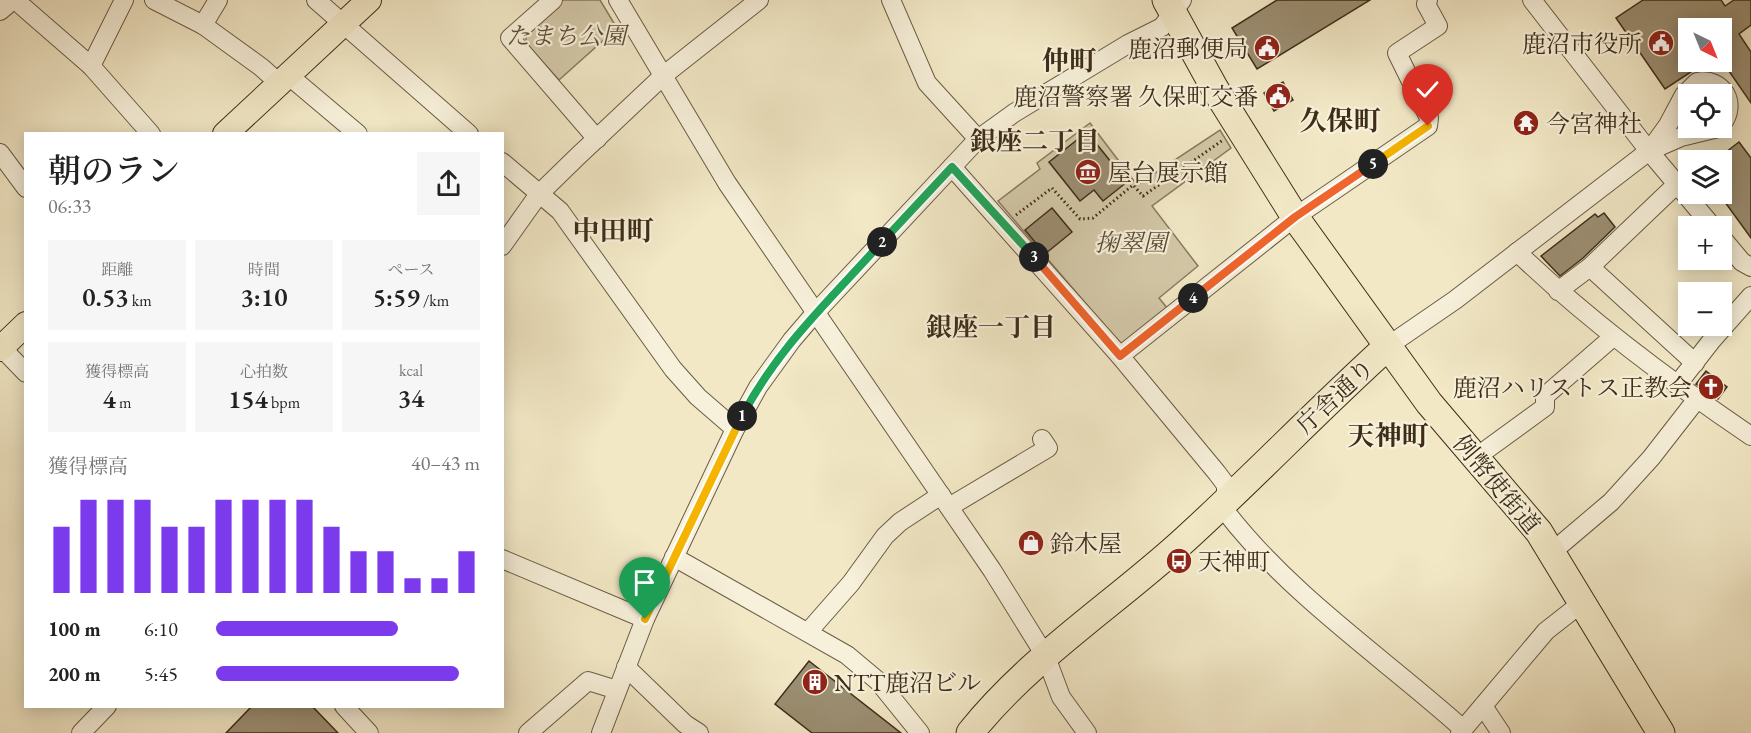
<!DOCTYPE html>
<html lang="ja">
<head>
<meta charset="utf-8">
<style>
	:root { --surface:#fff; --page:#f6f6f6; --text:#222; --muted:#767676; --accent:#7c3aed }
	body { margin:0; font-family:"EB Garamond","Noto Serif JP",serif; background:var(--page); color:var(--text); height:100vh; display:flex; flex-direction:column; font-size:22px; white-space:nowrap }
	* { box-sizing:border-box; margin:0 }
	p { font-size:20px; color:var(--muted) }
	.icon { flex:none; width:33px; height:33px; fill:none; stroke:currentColor; stroke-width:2; stroke-linecap:round; stroke-linejoin:round }
	.map { position:relative; flex:1; overflow:hidden }
	.panel { position:absolute; left:24px; top:132px; width:480px; height:576px; display:flex; flex-direction:column; background:var(--surface); border-radius:0px; box-shadow:0 3px 15px #0003 }
	.panel>* { flex:none }
	.needle { width:39px; rotate:137deg }
	.fabs { position:absolute; left:1678px; top:18px; display:grid; gap:12px }
	.fabs a { display:grid; place-items:center; width:54px; height:54px; border-radius:0px; background:var(--surface); box-shadow:0 3px 15px #0003; font-size:30px }
	.pin { position:absolute; display:grid; place-items:center; width:51px; height:51px; color:#fff; margin:-62px -26px; border-radius:50% 50% 50% 0; rotate:-45deg; box-shadow:0 0 6px #0007 }
	.pin .icon { rotate:45deg }
	.km { position:absolute; width:30px; height:30px; margin:-15px; border-radius:50%; background:#222; color:#fff; font-size:16px; line-height:30px; text-align:center }
	.round { display:grid; place-items:center; flex:none; width:63px; height:63px; border-radius:0px; background:var(--page) }
	.summary { display:flex; align-items:center; justify-content:space-between; height:102px; padding:0 24px }
	h1 { font-size:33px; font-weight:600; line-height:45px }
	.figures { display:grid; grid-template-columns:repeat(3,1fr); gap:9px; height:102px; padding:6px 24px }
	.figures div { display:grid; align-content:center; border-radius:0px; background:var(--page); text-align:center }
	.figures b { font-size:26px; font-weight:600 }
	.figures small { font-size:16px; font-weight:400 }
	.figures p { font-size:16px }
	.chart { height:168px; padding:12px 24px }
	.chart p { display:flex; justify-content:space-between }
	.chart svg { width:100%; height:108px; margin-top:6px; stroke:var(--accent); stroke-width:6 }
	ul { padding:0 24px; list-style:none; font-size:20px }
	li { display:grid; grid-template-columns:96px 72px 1fr; align-items:center; height:45px }
	li i { height:15px; border-radius:8px; background:var(--accent) }
	.map>svg:first-child { display:block }
	.green { fill:#d3c8a8; stroke:#887a60; stroke-width:1.5 }
	.building { fill:#9b8e72; stroke:#3d2d18; stroke-width:1.5 }
	.lines { fill:none; stroke-linecap:round; stroke-linejoin:round }
	.minor-casing { stroke:#6a5c44; stroke-width:20 }
	.major-casing { stroke:#3d2d18; stroke-width:26 }
	.highway-casing { stroke:#3d2d18; stroke-width:29 }
	.path { stroke:#3d2d18; stroke-width:3; stroke-dasharray:1.5 3; stroke-linecap:butt }
	.minor { stroke:#f7f0da; stroke-width:18 }
	.major { stroke:#f2e8c6; stroke-width:24 }
	.highway { stroke:#f2e8c6; stroke-width:27 }
	.split-1-casing { stroke:#fff; stroke-width:12 }
	.split-2-casing { stroke:#fff; stroke-width:12 }
	.split-3-casing { stroke:#fff; stroke-width:12 }
	.split-4-casing { stroke:#fff; stroke-width:12 }
	.split-5-casing { stroke:#fff; stroke-width:12 }
	.split-6-casing { stroke:#fff; stroke-width:12 }
	.split-1 { stroke:#f5b400; stroke-width:8 }
	.split-2 { stroke:#22a559; stroke-width:8 }
	.split-3 { stroke:#22a559; stroke-width:8 }
	.split-4 { stroke:#f0652b; stroke-width:8 }
	.split-5 { stroke:#f0652b; stroke-width:8 }
	.split-6 { stroke:#f5b400; stroke-width:8 }
	.labels { text-anchor:middle; dominant-baseline:central; stroke-width:4.5; stroke-linejoin:round; paint-order:stroke }
	.park-label { font-size:24px; font-style:italic; fill:#5b4c35; stroke:#f7f0da }
	.poi-label { font-size:24px; fill:#3d2d18; stroke:#f7f0da; text-anchor:start }
	.street-label { font-size:24px; fill:#3d2d18; stroke:#f7f0da }
	.neighbourhood-label { font-size:26px; font-weight:bold; fill:#3d2d18; stroke:#f7f0da }
	.quarter-label { font-size:27px; font-weight:bold; fill:#3d2d18; stroke:#f7f0da }
</style>
</head>
<body>
<div class="map">
<svg width="1751" height="733" viewBox="0 0 1751 733">
	<rect width="100%" height="100%" fill="#f2e8c6"/>
	<filter id="stains"><feTurbulence type="fractalNoise" baseFrequency=".00333" numOctaves="4"/><feColorMatrix values="0 0 0 0 .2 0 0 0 0 .09 0 0 0 0 .02 0 0 0 .5 -.17"/></filter>
	<radialGradient id="worn" r=".72"><stop offset=".6" stop-color="#630" stop-opacity="0"/><stop offset="1" stop-color="#630" stop-opacity=".3"/></radialGradient>
	<g class="green">
		<path d="M562,0H600L617,28L559,80L526,44V32Z"/>
		<path d="M1090,123L1137,185L1220,130L1231,148L1152,206L1198,266L1159,298L1168,309L1122,346L998,201L1040,169L1037,163Z"/>
	</g>
	<g class="building">
		<path d="M1277,0H1370L1257,69L1232,28Z"/>
		<path d="M1643,0H1721L1725,6L1734,0H1751V25L1739,34L1751,52V103L1722,61V28H1689V62H1706L1665,89L1616,18Z"/>
		<path d="M1283,82L1293,100L1274,111L1264,93Z"/>
		<path d="M1087,132L1127,182L1103,201L1094,190L1080,201L1049,162Z"/>
		<path d="M1739,142L1751,158V238L1722,198V155Z"/>
		<path d="M1052,208L1072,232L1045,254L1025,230Z"/>
		<path d="M1604,213L1615,227L1583,258L1560,276L1541,256L1595,214L1598,217Z"/>
		<path d="M1706,371L1727,387L1718,399L1696,384Z"/>
		<path d="M809,661L901,733H812L775,704Z"/>
		<path d="M252,706H312L338,733H226Z"/>
	</g>
	<g class="lines">
		<g class="minor-casing">
			<g id="minor">
				<path d="M18,0L22,6L91,66L151,134"/>
				<path d="M154,0L203,25L261,67L279,83"/>
				<path d="M316,0L469,134"/>
				<path d="M553,0L510,38L597,139"/>
				<path d="M618,0L727,183L992,570L1046,657L1061,697L1087,733"/>
				<path d="M891,0L927,83L978,139"/>
				<path d="M1532,0L1649,151L1712,226"/>
				<path d="M0,11L13,0"/>
				<path d="M203,25L218,0"/>
				<path d="M91,66L124,0"/>
				<path d="M288,75L358,134"/>
				<path d="M1650,150L1668,125L1684,95L1697,82C1723,77 1738,104 1722,124"/>
				<path d="M0,153L26,188"/>
				<path d="M502,162L560,211L673,369L698,397L735,429"/>
				<path d="M952,167L1120,356L1217,473L1226,485V512C1292,597 1384,658 1463,729"/>
				<path d="M1722,238L1742,262L1751,267"/>
				<path d="M502,246L539,194L577,157L664,75L759,0"/>
				<path d="M1517,252C1589,321 1668,380 1751,436"/>
				<path d="M1590,267L1695,363"/>
				<path d="M1558,291L1590,267L1677,184"/>
				<path d="M0,346L26,373"/>
				<path d="M1388,346L1455,300L1649,151L1681,137L1718,128"/>
				<path d="M1120,356L1295,217L1428,126L1429,118L1397,53L1438,26L1426,4L1428,0"/>
				<path d="M1677,385L1712,340L1751,296"/>
				<path d="M1475,458L1545,407V396L1613,337"/>
				<path d="M949,507L1048,448L1042,439"/>
				<path d="M1552,552L1611,502L1651,458L1697,399"/>
				<path d="M674,557L847,655L878,681L920,733"/>
				<path d="M502,559L645,619"/>
				<path d="M808,632L851,583L885,536L900,522L941,495"/>
				<path d="M626,667L685,724L699,733"/>
				<path d="M344,706L369,733"/>
				<path d="M1483,706L1501,733"/>
				<path d="M81,733L107,706"/>
				<path d="M528,733L588,681L617,690"/>
				<path d="M601,733L645,619L735,429L758,387L792,340L816,312L978,139L1014,113L1128,44L1162,27L1182,0"/>
				<path d="M1460,733L1546,631L1583,602"/>
			</g>
		</g>
		<g class="major-casing">
			<g id="major">
				<path d="M225,134L369,0"/>
				<path d="M0,349L26,324"/>
			</g>
		</g>
		<g class="highway-casing">
			<g id="highway">
				<path d="M1166,0L1215,89L1295,217L1429,403L1539,532L1661,733"/>
				<path d="M970,733C1029,659 1110,607 1180,544C1251,480 1317,410 1388,346"/>
			</g>
		</g>
		<path class="path" d="M1016,215L1052,188L1080,219L1093,218L1133,185L1143,196L1223,140"/>
		<use href="#minor" class="minor"/>
		<use href="#major" class="major"/>
		<use href="#highway" class="highway"/>
	</g>
	<g class="lines">
		<g class="split-1-casing">
			<path id="split-1" d="M645,619L742,416"/>
		</g>
		<g class="split-2-casing">
			<path id="split-2" d="M742,416C780,345 829,301 882,242"/>
		</g>
		<g class="split-3-casing">
			<path id="split-3" d="M882,242L952,167L1034,257"/>
		</g>
		<g class="split-4-casing">
			<path id="split-4" d="M1034,257L1120,356L1193,298"/>
		</g>
		<g class="split-5-casing">
			<path id="split-5" d="M1193,298L1295,217L1373,164"/>
		</g>
		<g class="split-6-casing">
			<path id="split-6" d="M1373,164L1428,126"/>
		</g>
		<use href="#split-1" class="split-1"/>
		<use href="#split-2" class="split-2"/>
		<use href="#split-3" class="split-3"/>
		<use href="#split-4" class="split-4"/>
		<use href="#split-5" class="split-5"/>
		<use href="#split-6" class="split-6"/>
	</g>
	<defs>
		<g id="civic-disc" transform="scale(1.35)"><circle r="9.5" fill="#8f2418" stroke="#f7f0da"/><path d="M-.6-6.5H3V-4.5H.6V-3L4-1V1h2V6H-6V1h2V-1L-.6-3ZM-1.2 2.5V6h2.4V2.5Z" fill="#fff"/></g>
		<g id="temple-disc" transform="scale(1.35)"><circle r="9.5" fill="#8f2418" stroke="#f7f0da"/><path d="M0-6L5-2H3V0L6.5 2.5H4V6H1.5V3h-3V6H-4V2.5H-6.5L-3 0V-2H-5Z" fill="#fff"/></g>
		<g id="museum-disc" transform="scale(1.35)"><circle r="9.5" fill="#8f2418" stroke="#f7f0da"/><path d="M0-6L6-3V-2H-6V-3ZM-5-1h2V3h-2ZM-1-1h2V3h-2ZM3-1h2V3H3ZM-6 4H6V6H-6Z" fill="#fff"/></g>
		<g id="church-disc" transform="scale(1.35)"><circle r="9.5" fill="#8f2418" stroke="#f7f0da"/><path d="M-1.2-6h2.4v3.5h3.3v2.4h-3.3V6h-2.4V-.1h-3.3v-2.4h3.3Z" fill="#fff"/></g>
		<g id="shop-disc" transform="scale(1.35)"><circle r="9.5" fill="#8f2418" stroke="#f7f0da"/><path d="M-5-2.5h2.3a2.7 3.5 0 0 1 5.4 0H5L5.5 6h-11ZM-1.5-2.5h3a1.5 2.3 0 0 0-3 0Z" fill="#fff"/></g>
		<g id="bus-disc" transform="scale(1.35)"><circle r="9.5" fill="#8f2418" stroke="#f7f0da"/><path d="M-5-6H5V4H4V6H2V4H-2V6H-4V4H-5ZM-3.5-4V0h7V-4ZM-3.5 1.2v1.5H-2V1.2ZM2 1.2v1.5H3.5V1.2Z" fill="#fff"/></g>
		<g id="building-disc" transform="scale(1.35)"><circle r="9.5" fill="#8f2418" stroke="#f7f0da"/><path d="M-4-6H4V6H1V3H-1V6H-4ZM-2.5-4.3h1.7v1.8h-1.7ZM.8-4.3h1.7v1.8H.8ZM-2.5-1h1.7V.8h-1.7ZM.8-1h1.7V.8H.8Z" fill="#fff"/></g>
	</defs>
	<g fill-rule="evenodd">
		<use href="#civic-disc" x="1661" y="43"/>
		<use href="#civic-disc" x="1267" y="48"/>
		<use href="#civic-disc" x="1278" y="96"/>
		<use href="#temple-disc" x="1526" y="123"/>
		<use href="#museum-disc" x="1088" y="172"/>
		<use href="#church-disc" x="1711" y="387"/>
		<use href="#shop-disc" x="1031" y="543"/>
		<use href="#bus-disc" x="1179" y="561"/>
		<use href="#building-disc" x="815" y="682"/>
	</g>
	<g class="labels">
		<g class="park-label">
			<text x="566" y="35">たまち公園</text>
			<text x="1131" y="242">掬翠園</text>
		</g>
		<g class="poi-label">
			<text x="1642" y="43" text-anchor="end">鹿沼市役所</text>
			<text x="1248" y="48" text-anchor="end">鹿沼郵便局</text>
			<text x="1258" y="96" text-anchor="end">鹿沼警察署 久保町交番</text>
			<text x="1546" y="123">今宮神社</text>
			<text x="1108" y="172">屋台展示館</text>
			<text x="1692" y="387" text-anchor="end">鹿沼ハリストス正教会</text>
			<text x="1050" y="543">鈴木屋</text>
			<text x="1198" y="561">天神町</text>
			<text x="834" y="682">NTT鹿沼ビル</text>
		</g>
		<g class="street-label">
			<text transform="translate(1335 396) rotate(-43)">庁舎通り</text>
			<text transform="translate(1497 484) rotate(50)">例幣使街道</text>
		</g>
		<g class="neighbourhood-label">
			<text x="1035" y="141">銀座二丁目</text>
			<text x="991" y="327">銀座一丁目</text>
		</g>
		<g class="quarter-label">
			<text x="1069" y="60">仲町</text>
			<text x="1340" y="120">久保町</text>
			<text x="613" y="230">中田町</text>
			<text x="1388" y="435">天神町</text>
		</g>
	</g>
	<rect width="100%" height="100%" filter="url(#stains)"/>
	<rect width="100%" height="100%" fill="url(#worn)"/>
</svg>
<div class="fabs">
<a><svg class="needle" viewBox="-14 -14 28 28"><path d="M0-13l5 13h-10z" fill="#e53935"/><path d="M0 13l5-13h-10z" fill="#767676"/></svg></a>
<a><svg class="icon" aria-label="locate" viewBox="0 0 24 24"><circle cx="12" cy="12" r="6"/><path d="M12 2v4M12 18v4M2 12h4M18 12h4"/></svg></a>
<a><svg class="icon" aria-label="layers" viewBox="0 0 24 24"><path d="M12 4l9 5-9 5-9-5zM3 14l9 5 9-5"/></svg></a>
<a>+</a>
<a>−</a>
</div>
<div class="pin" style="left:645px;top:619px;background:#1e9e55"><svg class="icon" aria-label="arrive" viewBox="0 0 24 24"><path d="M6 21V4h12l-3 4 3 4H6"/></svg></div>
<div class="pin" style="left:1428px;top:126px;background:#d93025"><svg class="icon" aria-label="check" viewBox="0 0 24 24"><path d="M5 12l5 5 9-10"/></svg></div>
<b class="km" style="left:742px;top:416px">1</b>
<b class="km" style="left:882px;top:242px">2</b>
<b class="km" style="left:1034px;top:257px">3</b>
<b class="km" style="left:1193px;top:298px">4</b>
<b class="km" style="left:1373px;top:164px">5</b>
<section class="panel">
<div class="summary"><div><h1>朝のラン</h1><p>06:33</p></div><a class="round"><svg class="icon" aria-label="share" viewBox="0 0 24 24"><path d="M12 15V3M7 8l5-5 5 5M5 13v7h14v-7"/></svg></a></div>
<div class="figures">
<div><p>距離</p><b>0.53<small> km</small></b></div>
<div><p>時間</p><b>3:10</b></div>
<div><p>ペース</p><b>5:59<small> /km</small></b></div>
</div>
<div class="figures">
<div><p>獲得標高</p><b>4<small> m</small></b></div>
<div><p>心拍数</p><b>154<small> bpm</small></b></div>
<div><p>kcal</p><b>34</b></div>
</div>
<div class="chart"><p><span>獲得標高</span>40–43 m</p>
<svg viewBox="0 0 160 44" preserveAspectRatio="none"><path d="M5 44V17M15 44V6M25 44V6M35 44V6M45 44V17M55 44V17M65 44V6M75 44V6M85 44V6M95 44V6M105 44V17M115 44V27M125 44V27M135 44V38M145 44V38M155 44V27"/></svg>
</div>
<ul>
<li><b>100 m</b>6:10<i style="width:69%"></i></li>
<li><b>200 m</b>5:45<i style="width:92%"></i></li>
</ul>
</section>
</div>
</body>
</html>
